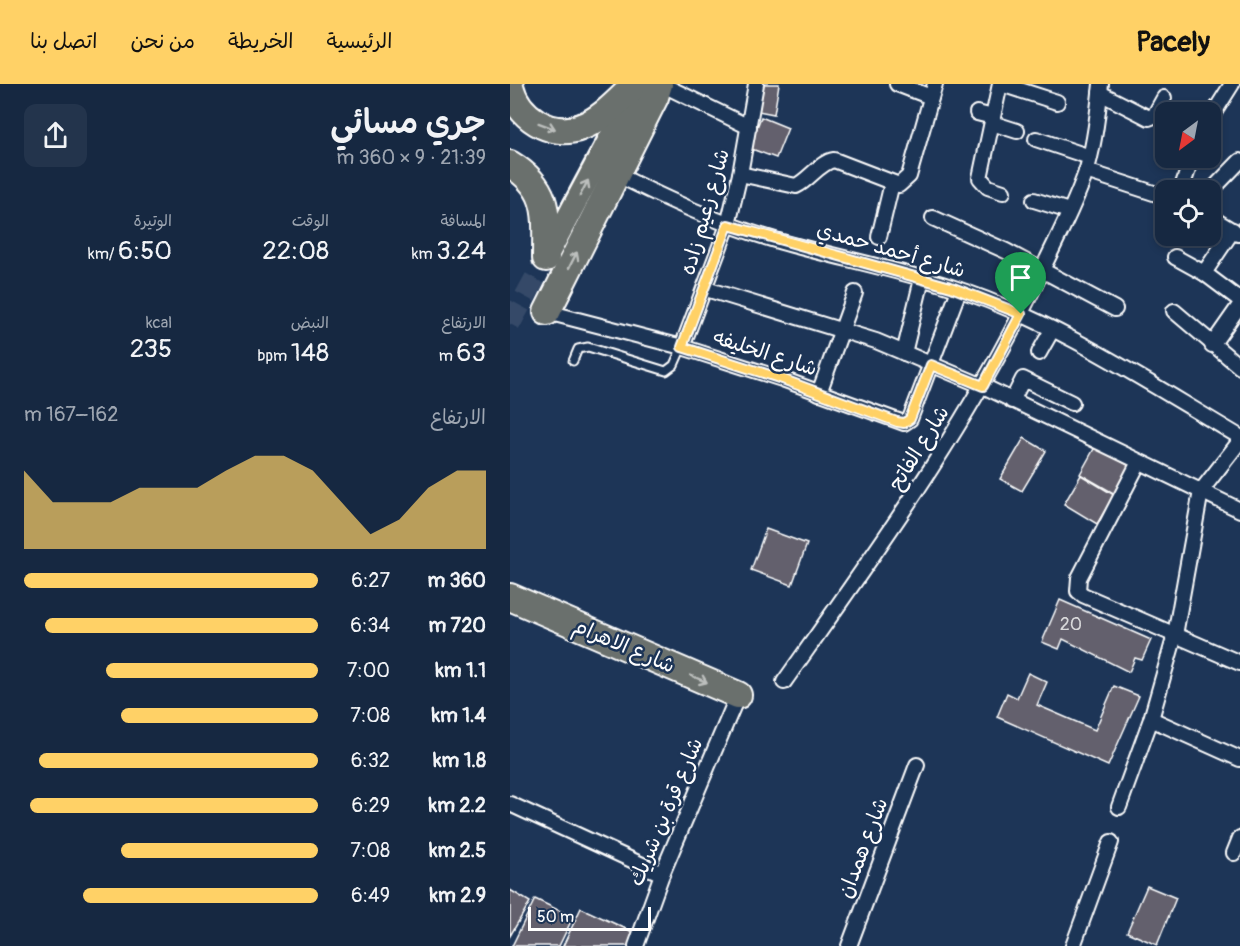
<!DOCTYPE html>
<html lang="ar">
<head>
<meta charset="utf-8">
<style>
	:root { --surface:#162841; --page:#23344c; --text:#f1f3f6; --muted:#9ea6b1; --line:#35445a; --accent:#ffd166 }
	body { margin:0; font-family:Pangolin,"Playpen Sans Arabic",sans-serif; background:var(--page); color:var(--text); direction:rtl; height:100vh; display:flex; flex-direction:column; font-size:22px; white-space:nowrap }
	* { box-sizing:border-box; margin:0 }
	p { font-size:20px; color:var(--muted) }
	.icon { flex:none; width:33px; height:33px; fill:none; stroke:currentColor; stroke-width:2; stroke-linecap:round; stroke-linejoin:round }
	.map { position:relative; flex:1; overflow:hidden; direction:ltr }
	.drawer { display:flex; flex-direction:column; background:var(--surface); width:510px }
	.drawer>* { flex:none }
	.needle { width:39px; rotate:212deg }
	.tools { position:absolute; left:645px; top:18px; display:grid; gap:12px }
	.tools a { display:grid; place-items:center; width:66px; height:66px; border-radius:12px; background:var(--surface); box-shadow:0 3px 9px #0003,0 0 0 2px var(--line); font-size:30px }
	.scale { position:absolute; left:18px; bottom:15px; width:123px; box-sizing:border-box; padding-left:6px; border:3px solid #fff; border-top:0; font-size:16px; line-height:21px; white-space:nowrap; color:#fff; -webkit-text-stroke:4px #1d3557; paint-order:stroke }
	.pin { position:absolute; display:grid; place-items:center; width:51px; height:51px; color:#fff; margin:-62px -26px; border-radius:50% 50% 50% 0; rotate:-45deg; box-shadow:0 0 6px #0007 }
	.pin .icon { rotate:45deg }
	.round { display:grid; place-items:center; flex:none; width:63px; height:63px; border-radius:12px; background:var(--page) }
	.overview { display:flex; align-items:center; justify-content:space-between; height:102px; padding:0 24px }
	h1 { font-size:33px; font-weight:600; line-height:45px }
	.stats { display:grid; grid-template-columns:repeat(3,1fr); gap:9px; height:102px; padding:6px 24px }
	.stats div { display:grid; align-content:center }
	.stats b { font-size:26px; font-weight:600 }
	.stats small { font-size:16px; font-weight:400 }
	.stats p { font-size:16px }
	.chart { height:168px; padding:12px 24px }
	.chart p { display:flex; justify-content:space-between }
	.chart svg { width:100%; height:108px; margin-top:6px; fill:var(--accent); opacity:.7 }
	ul { padding:0 24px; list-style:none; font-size:20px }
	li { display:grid; grid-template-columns:96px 72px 1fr; align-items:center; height:45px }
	li i { height:15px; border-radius:8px; background:var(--accent) }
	header { display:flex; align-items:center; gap:36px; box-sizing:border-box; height:84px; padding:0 30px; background:var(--accent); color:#111 }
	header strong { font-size:28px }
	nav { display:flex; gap:33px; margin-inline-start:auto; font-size:21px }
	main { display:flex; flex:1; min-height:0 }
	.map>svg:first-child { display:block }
	.building { fill:#63616d; stroke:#fff; stroke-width:1.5 }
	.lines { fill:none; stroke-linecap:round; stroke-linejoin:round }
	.primary-tunnel { stroke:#344968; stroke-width:21; stroke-dasharray:21 10; stroke-linecap:butt }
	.lane-casing { stroke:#fff; stroke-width:11 }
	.street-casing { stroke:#fff; stroke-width:18 }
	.primary-casing { stroke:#fff; stroke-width:26 }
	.highway-casing { stroke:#fff; stroke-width:30 }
	.lane { stroke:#1d3557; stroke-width:7 }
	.street { stroke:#1d3557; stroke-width:14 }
	.primary { stroke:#6a706d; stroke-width:21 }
	.highway { stroke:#6a706d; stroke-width:26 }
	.oneway { stroke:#bcbfbd }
	.route-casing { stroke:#fff; stroke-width:12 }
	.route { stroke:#ffd166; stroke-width:8 }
	.labels { text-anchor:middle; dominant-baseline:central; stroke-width:5; stroke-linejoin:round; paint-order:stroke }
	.number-label { font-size:18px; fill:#d8d8da }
	.street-label { font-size:21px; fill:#fff; stroke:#1d3557 }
</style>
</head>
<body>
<header>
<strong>Pacely</strong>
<nav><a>الرئيسية</a><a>الخريطة</a><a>من نحن</a><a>اتصل بنا</a></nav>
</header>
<main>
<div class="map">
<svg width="730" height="862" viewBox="0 0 730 862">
	<rect width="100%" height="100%" fill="#1d3557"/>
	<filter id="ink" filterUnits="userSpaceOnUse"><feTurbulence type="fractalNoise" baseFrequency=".0167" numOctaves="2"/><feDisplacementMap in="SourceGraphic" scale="12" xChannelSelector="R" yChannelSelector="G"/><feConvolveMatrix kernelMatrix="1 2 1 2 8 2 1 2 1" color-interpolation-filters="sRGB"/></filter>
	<g filter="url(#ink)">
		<g class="building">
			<path d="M253,0H269L264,30L248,27Z"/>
			<path d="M251,33L278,44L266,74L239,64Z"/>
			<path d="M514,354L536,367L512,407L490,395Z"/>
			<path d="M585,363L620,382L605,410L570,390Z"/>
			<path d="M571,391L604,411L587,440L554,420Z"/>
			<path d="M256,445L297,460L282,501L241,486Z"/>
			<path d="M550,516L641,556L632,576L625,574L619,588L553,555L549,565L532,558Z"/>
			<path d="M518,589L537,598L527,621L585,646L604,602L629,612L598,682L487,633L497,609L507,614Z"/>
			<path d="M637,802L666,814L647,861L617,848Z"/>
			<path d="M0,806L20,818L0,852Z"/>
			<path d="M25,815L63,833L49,862H2Z"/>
			<path d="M71,824L127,850L122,862H53Z"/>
		</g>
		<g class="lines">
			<path class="primary-tunnel" d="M0,240L36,174"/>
			<g class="lane-casing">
				<path id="lane" d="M63,277L68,265L78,263L156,287L164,281L172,263"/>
			</g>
			<g class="street-casing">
				<g id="street">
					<path d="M151,0L239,43"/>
					<path d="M387,0L421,13"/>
					<path d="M490,0L470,94L478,103L493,108"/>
					<path d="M491,0L547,18"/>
					<path d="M590,9L639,34L644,32L654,14"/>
					<path d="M467,29L483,33"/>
					<path d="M700,35L722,0"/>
					<path d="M482,39L507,47"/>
					<path d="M526,55L580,73"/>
					<path d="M576,87L656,113"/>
					<path d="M106,90C158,116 210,140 265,156C323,173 383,184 441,203C544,236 637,298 730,353"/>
					<path d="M230,90L286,102C299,96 310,78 324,76L389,101L399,92L425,0"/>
					<path d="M671,106L682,74"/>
					<path d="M700,108L730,77"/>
					<path d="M524,116L559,127"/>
					<path d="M700,133L728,150"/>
					<path d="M423,134L496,167L605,225"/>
					<path d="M369,153L382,99"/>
					<path d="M665,173L694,189L730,216"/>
					<path d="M694,189L723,146"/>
					<path d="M196,205L366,257L473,302L730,426"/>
					<path d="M664,227L730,283"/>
					<path d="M37,228L172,263L272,295L394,339L400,335L449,206"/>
					<path d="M702,261L730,221"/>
					<path d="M172,263L218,141L230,90L246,0"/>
					<path d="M394,269L412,195"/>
					<path d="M529,269L542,246"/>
					<path d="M309,309L345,209"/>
					<path d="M502,317L513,295L562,319"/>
					<path d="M629,378L569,494L568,507L573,511L730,579"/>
					<path d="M274,598C368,465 464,333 533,184C548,152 566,119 577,85C585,57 588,28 591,0"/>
					<path d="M641,635L730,675"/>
					<path d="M0,720L152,790"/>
					<path d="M609,723L641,635L665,551L691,407L730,357"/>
					<path d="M724,769L730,754"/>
					<path d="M126,862L152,790L228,611"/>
					<path d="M339,862L407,681"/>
					<path d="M563,862L601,758"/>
				</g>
			</g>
			<g class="primary-casing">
				<path id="primary" d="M36,174L126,5"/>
			</g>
			<g class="highway-casing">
				<g id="highway">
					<path d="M0,2C7,32 41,55 71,43C93,35 110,15 126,0"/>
					<path d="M0,80C41,105 36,131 36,174"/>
					<path d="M37,228L145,13L149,0"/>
					<path d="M0,513L228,611"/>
				</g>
			</g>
			<use href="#lane" class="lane"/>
			<use href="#street" class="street"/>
			<use href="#primary" class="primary"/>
			<use href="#highway" class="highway"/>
		</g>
		<defs><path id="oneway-shaft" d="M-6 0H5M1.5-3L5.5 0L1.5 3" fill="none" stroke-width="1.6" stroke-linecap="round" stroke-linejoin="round" transform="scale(1.5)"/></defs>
		<g class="oneway">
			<use href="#oneway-shaft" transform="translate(37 42) rotate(20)"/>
			<use href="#oneway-shaft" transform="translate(74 104) rotate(-62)"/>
			<use href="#oneway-shaft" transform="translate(63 176) rotate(-63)"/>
			<use href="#oneway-shaft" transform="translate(189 595) rotate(23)"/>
		</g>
	</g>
	<g class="lines" filter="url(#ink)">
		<g class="route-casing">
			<path id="route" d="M218,141L441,203L511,230L473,302L421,281L400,335L394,339L387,338L272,295L172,263Z"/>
		</g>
		<use href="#route" class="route"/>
	</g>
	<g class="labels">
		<g class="number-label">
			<text x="561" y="540">20</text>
		</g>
		<g class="street-label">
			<text transform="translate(195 128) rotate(-74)">شارع زعيم زاده</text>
			<text transform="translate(381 166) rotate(16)">شارع أحمد حمدي</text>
			<text transform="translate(255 269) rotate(18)">شارع الخليفه</text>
			<text transform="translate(409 364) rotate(-58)">شارع الفاتح</text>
			<text transform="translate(114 562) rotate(23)">شارع الاهرام</text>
			<text transform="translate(156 728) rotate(-67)">شارع قرة بن شريك</text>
			<text transform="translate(353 764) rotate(-69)">شارع همدان</text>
		</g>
	</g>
</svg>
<div class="tools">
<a><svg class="needle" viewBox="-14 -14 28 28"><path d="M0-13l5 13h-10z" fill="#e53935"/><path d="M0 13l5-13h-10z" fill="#9ea6b1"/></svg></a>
<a><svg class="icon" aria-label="locate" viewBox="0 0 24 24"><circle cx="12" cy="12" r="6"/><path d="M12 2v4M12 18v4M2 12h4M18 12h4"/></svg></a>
</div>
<div class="scale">50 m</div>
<div class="pin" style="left:511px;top:230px;background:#1e9e55"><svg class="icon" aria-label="arrive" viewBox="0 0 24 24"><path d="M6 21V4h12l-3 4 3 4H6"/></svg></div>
</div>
<section class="drawer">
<div class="overview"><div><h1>جري مسائي</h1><p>21:39 · 9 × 360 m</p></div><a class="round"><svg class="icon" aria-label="share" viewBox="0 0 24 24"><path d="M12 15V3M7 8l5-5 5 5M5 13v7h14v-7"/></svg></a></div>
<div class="stats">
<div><p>المسافة</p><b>3.24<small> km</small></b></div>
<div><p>الوقت</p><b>22:08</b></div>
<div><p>الوتيرة</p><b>6:50<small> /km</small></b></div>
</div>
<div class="stats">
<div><p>الارتفاع</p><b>63<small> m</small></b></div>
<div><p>النبض</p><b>148<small> bpm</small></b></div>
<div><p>kcal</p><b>235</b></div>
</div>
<div class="chart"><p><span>الارتفاع</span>162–167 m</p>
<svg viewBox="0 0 160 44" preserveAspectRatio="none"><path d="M0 44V12L10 25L20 25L30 25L40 19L50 19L60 19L70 12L80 6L90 6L100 12L110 25L120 38L130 32L140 19L150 12L160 12V44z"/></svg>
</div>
<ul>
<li><b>360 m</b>6:27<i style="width:100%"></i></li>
<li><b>720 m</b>6:34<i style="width:93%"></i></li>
<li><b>1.1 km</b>7:00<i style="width:72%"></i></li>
<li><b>1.4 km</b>7:08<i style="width:67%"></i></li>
<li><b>1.8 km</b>6:32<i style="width:95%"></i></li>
<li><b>2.2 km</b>6:29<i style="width:98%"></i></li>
<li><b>2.5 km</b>7:08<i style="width:67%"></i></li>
<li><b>2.9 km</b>6:49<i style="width:80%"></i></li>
</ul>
</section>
</main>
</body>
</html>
